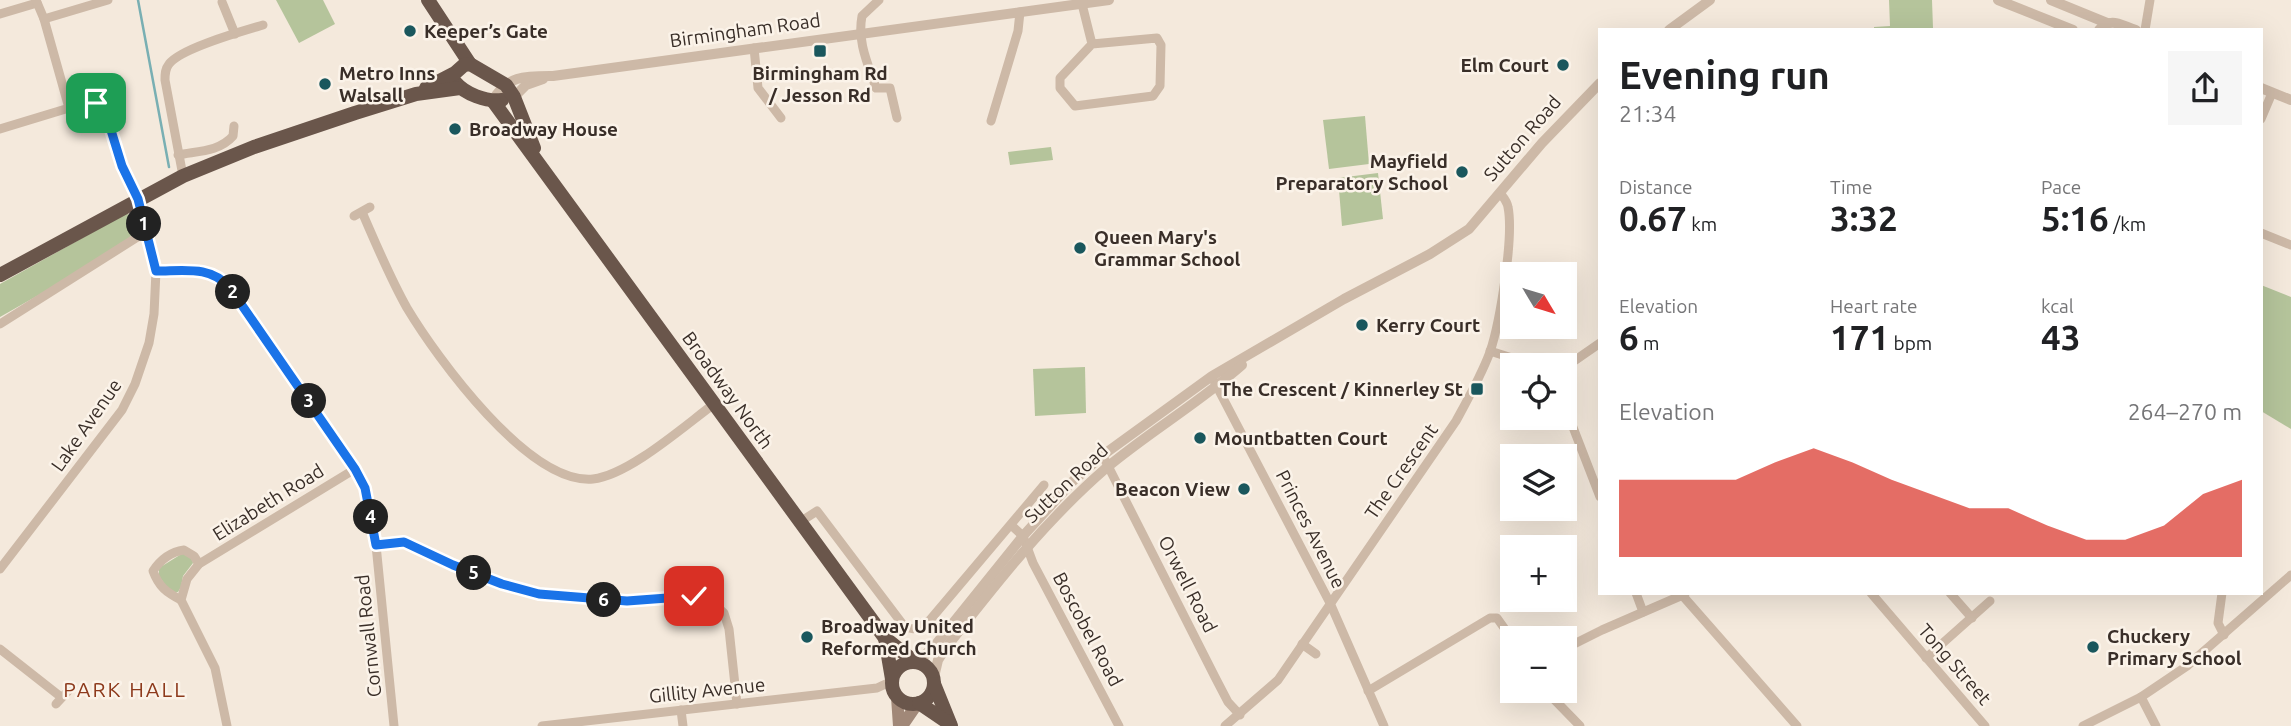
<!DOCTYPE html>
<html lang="en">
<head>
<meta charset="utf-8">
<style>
	:root { --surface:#fff; --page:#f6f6f6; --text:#202124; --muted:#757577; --accent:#d93025 }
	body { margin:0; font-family:Ubuntu,sans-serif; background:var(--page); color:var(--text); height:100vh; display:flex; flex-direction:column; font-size:26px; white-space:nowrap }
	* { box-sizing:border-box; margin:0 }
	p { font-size:23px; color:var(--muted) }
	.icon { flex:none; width:38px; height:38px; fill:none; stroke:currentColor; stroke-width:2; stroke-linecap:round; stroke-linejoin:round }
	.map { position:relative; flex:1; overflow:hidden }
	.panel { position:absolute; left:1598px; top:28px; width:665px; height:567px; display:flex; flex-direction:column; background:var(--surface); border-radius:0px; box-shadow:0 7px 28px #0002 }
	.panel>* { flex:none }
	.needle { width:46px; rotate:128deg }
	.buttons { position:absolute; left:1500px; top:262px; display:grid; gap:14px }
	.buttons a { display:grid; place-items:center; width:77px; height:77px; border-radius:0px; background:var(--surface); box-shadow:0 7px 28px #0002; font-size:35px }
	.pin { position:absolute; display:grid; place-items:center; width:60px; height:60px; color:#fff; margin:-30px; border-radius:14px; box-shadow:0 4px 10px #0006 }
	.km { position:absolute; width:35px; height:35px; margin:-18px; border-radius:50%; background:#222; color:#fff; font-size:19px; line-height:35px; text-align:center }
	.round { display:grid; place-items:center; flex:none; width:74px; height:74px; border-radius:0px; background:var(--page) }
	.head { display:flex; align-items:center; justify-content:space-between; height:119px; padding:0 21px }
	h1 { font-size:38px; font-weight:700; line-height:52px }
	.figures { display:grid; grid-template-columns:repeat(3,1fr); gap:10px; height:119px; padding:7px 21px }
	.figures div { display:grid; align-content:center }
	.figures b { font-size:35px; font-weight:700 }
	.figures small { font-size:19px; font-weight:400 }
	.figures p { font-size:19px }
	.chart { height:196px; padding:14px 21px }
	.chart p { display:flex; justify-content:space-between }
	.chart svg { width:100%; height:126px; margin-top:7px; fill:var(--accent); opacity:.7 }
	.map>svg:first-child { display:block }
	.green { fill:#b5c49b }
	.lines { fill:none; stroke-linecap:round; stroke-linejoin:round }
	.stream { stroke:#79afb3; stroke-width:2.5 }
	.minor { stroke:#cdb9a7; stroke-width:9 }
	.tertiary { stroke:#cdb9a7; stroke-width:10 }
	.secondary { stroke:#a18878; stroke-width:12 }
	.trunk { stroke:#6a564b; stroke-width:14 }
	.route-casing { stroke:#fff; stroke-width:14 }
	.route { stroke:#1a73e8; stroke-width:9 }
	.poi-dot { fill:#1a575d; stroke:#fbf3e9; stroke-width:2.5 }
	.labels { text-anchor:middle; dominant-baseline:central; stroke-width:5; stroke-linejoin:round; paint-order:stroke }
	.street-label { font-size:19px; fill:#392e28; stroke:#fbf3e9 }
	.poi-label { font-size:19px; font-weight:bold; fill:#392e28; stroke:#fbf3e9; text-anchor:start }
	.neighbourhood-label { font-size:21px; letter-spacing:2px; fill:#8d3a1c; stroke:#fbf3e9 }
</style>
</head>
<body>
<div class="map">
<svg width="2291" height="726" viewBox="0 0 2291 726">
	<rect width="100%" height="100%" fill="#f4e9dc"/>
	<g class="green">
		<path d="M276,0H323L335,24L299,43Z"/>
		<path d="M1889,0H1932L1933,28L1874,30V27L1890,26Z"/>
		<path d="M1365,116L1369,164L1329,169L1323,120Z"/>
		<path d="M1051,147L1053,160L1010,165L1008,152Z"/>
		<path d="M1378,173L1383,219L1342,226L1338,178Z"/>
		<path d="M127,213L132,220L135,231L129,238L51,288L0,317V284Z"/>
		<path d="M2261,285L2291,297V429L2261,411Z"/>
		<path d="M1085,367L1086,413L1035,416L1033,369Z"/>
		<path d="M183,553L192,557L193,563L183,576L181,587L178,592L171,593L159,576V568Z"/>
	</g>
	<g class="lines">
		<path class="stream" d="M138,0L169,167"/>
		<g class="minor">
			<path d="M879,0L862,16C857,42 868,64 876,88H890L897,118"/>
			<path d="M222,2L235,34"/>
			<path d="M1082,4L1092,44L1157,38L1161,45L1160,86L1153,96L1075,106L1060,88V78L1092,44"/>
			<path d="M0,14L37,3"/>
			<path d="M44,19L108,0"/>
			<path d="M2145,30L2150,0"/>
			<path d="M754,48L758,88L781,118"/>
			<path d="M2261,119L2272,93"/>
			<path d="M991,121L1018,31L1020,12"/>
			<path d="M0,129L69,108"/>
			<path d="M178,155C197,151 219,152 233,136L234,126"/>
			<path d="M183,176L165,80C165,74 165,69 169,64C181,48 243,31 263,25"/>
			<path d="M362,212C376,244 390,278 407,308C437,358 529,485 593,479C629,475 684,426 714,404"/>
			<path d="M354,216L370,207"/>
			<path d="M2261,233L2291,245"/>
			<path d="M156,271C180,271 205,266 226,282L355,469L365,488L376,545L394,726"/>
			<path d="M0,324L147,231"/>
			<path d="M1490,351L1537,366"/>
			<path d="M1564,368L1600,343"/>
			<path d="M1214,381L1330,603L1384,726"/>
			<path d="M1564,404L1600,497"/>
			<path d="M1105,460L1216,679L1228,702L1240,715"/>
			<path d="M800,522L817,511L904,626C915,632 920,627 930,620L1044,485"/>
			<path d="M1011,525L1023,536L1033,563L1119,726"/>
			<path d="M376,545L404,542L453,565L501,584L539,594L627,601L694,596L711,601L724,613L729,629L737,704"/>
			<path d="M0,569L122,410L135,384L149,343L154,314L156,271L138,199L122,166L105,110C94,98 83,104 69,108L44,19L36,0"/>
			<path d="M1636,593L1643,612"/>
			<path d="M1871,593L1985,726"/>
			<path d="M1950,593L1972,618"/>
			<path d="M2222,593L2218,623L2224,635"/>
			<path d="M1682,595L1797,726"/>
			<path d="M181,600C166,592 159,587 153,571C161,559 170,552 184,550L194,556L199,564"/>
			<path d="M1302,644L1316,654"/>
			<path d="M0,649L61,697"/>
			<path d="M1564,649L1602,630L1685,594"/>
			<path d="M1926,658L1990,601"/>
			<path d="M1368,691L1490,618H1497L1512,639"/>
			<path d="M1546,691L1580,726"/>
			<path d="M2141,697L2156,726"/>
			<path d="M56,704L69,690"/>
			<path d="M681,710L683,726"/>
			<path d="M227,726L215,668L181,600L187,579L199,564L355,469"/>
			<path d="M542,726L877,688L892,681"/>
			<path d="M1225,726L1278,680L1456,421C1468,399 1481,376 1490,352C1500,322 1514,237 1508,207C1507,201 1504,198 1500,193"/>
			<path d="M2083,726L2141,697L2187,666L2291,575"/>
		</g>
		<g class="tertiary">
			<path d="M1998,0L2073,30"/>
			<path d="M2051,0L2107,23"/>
			<path d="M1669,30L1710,0"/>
			<path d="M2099,30C2111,16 2122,26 2136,30"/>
			<path d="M2261,88L2291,100"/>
			<path d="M514,97L526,85L543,79"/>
			<path d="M493,101C505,75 528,76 553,76L1109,0"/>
			<path d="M918,662L937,643L1023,536L1073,481L1103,455L1212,376L1344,299L1430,254L1469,229L1542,143L1600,83"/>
			<path d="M934,677L938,660L945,649C995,585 1044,522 1105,469C1149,432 1199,403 1242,365"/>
		</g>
		<g class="secondary">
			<path d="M897,697L899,726"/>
			<path d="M902,726L917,704"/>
		</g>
		<g class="trunk">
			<path d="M428,0L470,64"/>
			<path d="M455,82C465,94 486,102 502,100"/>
			<path d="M426,88L455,73L464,65L470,64L506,85L514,97L534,148"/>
			<path d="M493,101L885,638L915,662"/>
			<path d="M0,275L183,176L254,147L355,113L416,94L460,88"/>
			<path d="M885,638L892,679"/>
			<circle cx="913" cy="683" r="21"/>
			<path d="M934,684L951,726"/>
			<path d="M919,703L950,724"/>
		</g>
	</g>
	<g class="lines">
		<g class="route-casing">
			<path id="route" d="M96,103L106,114L122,166L138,199L156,271C183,271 211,265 230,288L355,469L365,488L376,545L404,542L453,565L502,584L539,594L627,601L694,596"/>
		</g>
		<use href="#route" class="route"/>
	</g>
	<g class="poi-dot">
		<circle cx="410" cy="31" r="7"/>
		<rect x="813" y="44" width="14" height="14" rx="3.5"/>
		<circle cx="1563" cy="65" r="7"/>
		<circle cx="325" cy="84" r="7"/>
		<circle cx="455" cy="129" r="7"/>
		<circle cx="1462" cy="172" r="7"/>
		<circle cx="1080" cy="248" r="7"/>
		<circle cx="1362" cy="325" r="7"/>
		<rect x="1470" y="382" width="14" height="14" rx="3.5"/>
		<circle cx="1200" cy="438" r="7"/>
		<circle cx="1244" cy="489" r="7"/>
		<circle cx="807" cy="637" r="7"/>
		<circle cx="2093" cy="647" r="7"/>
	</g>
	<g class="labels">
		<g class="street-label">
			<text transform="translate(745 30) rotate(-8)">Birmingham Road</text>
			<text transform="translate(1522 138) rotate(-49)">Sutton Road</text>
			<text transform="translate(728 390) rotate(54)">Broadway North</text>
			<text transform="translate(86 425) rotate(-55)">Lake Avenue</text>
			<text transform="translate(1401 471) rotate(-55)">The Crescent</text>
			<text transform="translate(1066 483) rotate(-43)">Sutton Road</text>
			<text transform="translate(268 502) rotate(-32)">Elizabeth Road</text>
			<text transform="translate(1311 529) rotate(63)">Princes Avenue</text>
			<text transform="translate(1188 584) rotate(63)">Orwell Road</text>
			<text transform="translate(1088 629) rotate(62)">Boscobel Road</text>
			<text transform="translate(368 636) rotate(-96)">Cornwall Road</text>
			<text transform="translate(1955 664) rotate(49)">Tong Street</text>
			<text transform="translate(707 690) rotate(-6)">Gillity Avenue</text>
		</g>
		<g class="poi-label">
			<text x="424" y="31">Keeper’s Gate</text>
			<text x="1549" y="65" text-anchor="end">Elm Court</text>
			<text x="339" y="73">Metro Inns<tspan x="339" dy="22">Walsall</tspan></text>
			<text x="820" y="73" text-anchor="middle">Birmingham Rd<tspan x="820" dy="22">/ Jesson Rd</tspan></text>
			<text x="469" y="129">Broadway House</text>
			<text x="1448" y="161" text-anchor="end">Mayfield<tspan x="1448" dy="22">Preparatory School</tspan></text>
			<text x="1094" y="237">Queen Mary's<tspan x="1094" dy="22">Grammar School</tspan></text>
			<text x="1376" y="325">Kerry Court</text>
			<text x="1463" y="389" text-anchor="end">The Crescent / Kinnerley St</text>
			<text x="1214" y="438">Mountbatten Court</text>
			<text x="1230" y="489" text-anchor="end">Beacon View</text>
			<text x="821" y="626">Broadway United<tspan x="821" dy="22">Reformed Church</tspan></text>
			<text x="2107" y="636">Chuckery<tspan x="2107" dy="22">Primary School</tspan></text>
		</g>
		<g class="neighbourhood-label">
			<text x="125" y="689">PARK HALL</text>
		</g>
	</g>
</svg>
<div class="buttons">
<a><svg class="needle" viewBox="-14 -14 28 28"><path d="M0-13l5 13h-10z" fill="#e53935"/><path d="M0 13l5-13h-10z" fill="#757577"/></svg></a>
<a><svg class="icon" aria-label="locate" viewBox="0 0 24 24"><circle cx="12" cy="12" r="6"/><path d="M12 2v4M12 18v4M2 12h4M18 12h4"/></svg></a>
<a><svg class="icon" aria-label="layers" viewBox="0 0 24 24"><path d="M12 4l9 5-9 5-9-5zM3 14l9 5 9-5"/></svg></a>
<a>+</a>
<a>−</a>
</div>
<div class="pin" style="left:96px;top:103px;background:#1e9e55"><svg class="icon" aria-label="arrive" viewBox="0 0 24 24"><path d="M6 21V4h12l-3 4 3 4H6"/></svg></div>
<div class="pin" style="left:694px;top:596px;background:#d93025"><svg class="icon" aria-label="check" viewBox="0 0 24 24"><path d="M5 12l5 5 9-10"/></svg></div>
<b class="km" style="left:144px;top:224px">1</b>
<b class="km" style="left:233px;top:292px">2</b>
<b class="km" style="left:309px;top:401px">3</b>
<b class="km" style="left:371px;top:517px">4</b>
<b class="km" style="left:474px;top:573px">5</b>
<b class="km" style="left:604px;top:600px">6</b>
<section class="panel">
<div class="head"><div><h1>Evening run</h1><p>21:34</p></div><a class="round"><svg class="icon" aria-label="share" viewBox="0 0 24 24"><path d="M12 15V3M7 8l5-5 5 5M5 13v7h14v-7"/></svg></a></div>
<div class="figures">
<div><p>Distance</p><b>0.67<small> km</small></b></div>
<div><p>Time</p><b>3:32</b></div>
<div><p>Pace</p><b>5:16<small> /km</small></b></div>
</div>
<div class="figures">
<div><p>Elevation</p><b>6<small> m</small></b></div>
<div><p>Heart rate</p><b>171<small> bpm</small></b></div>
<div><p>kcal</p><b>43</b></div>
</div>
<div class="chart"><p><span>Elevation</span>264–270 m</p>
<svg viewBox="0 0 160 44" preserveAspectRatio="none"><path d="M0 44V17L10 17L20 17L30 17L40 11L50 6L60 11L70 17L80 22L90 27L100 27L110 33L120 38L130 38L140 33L150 22L160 17V44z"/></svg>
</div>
</section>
</div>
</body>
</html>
